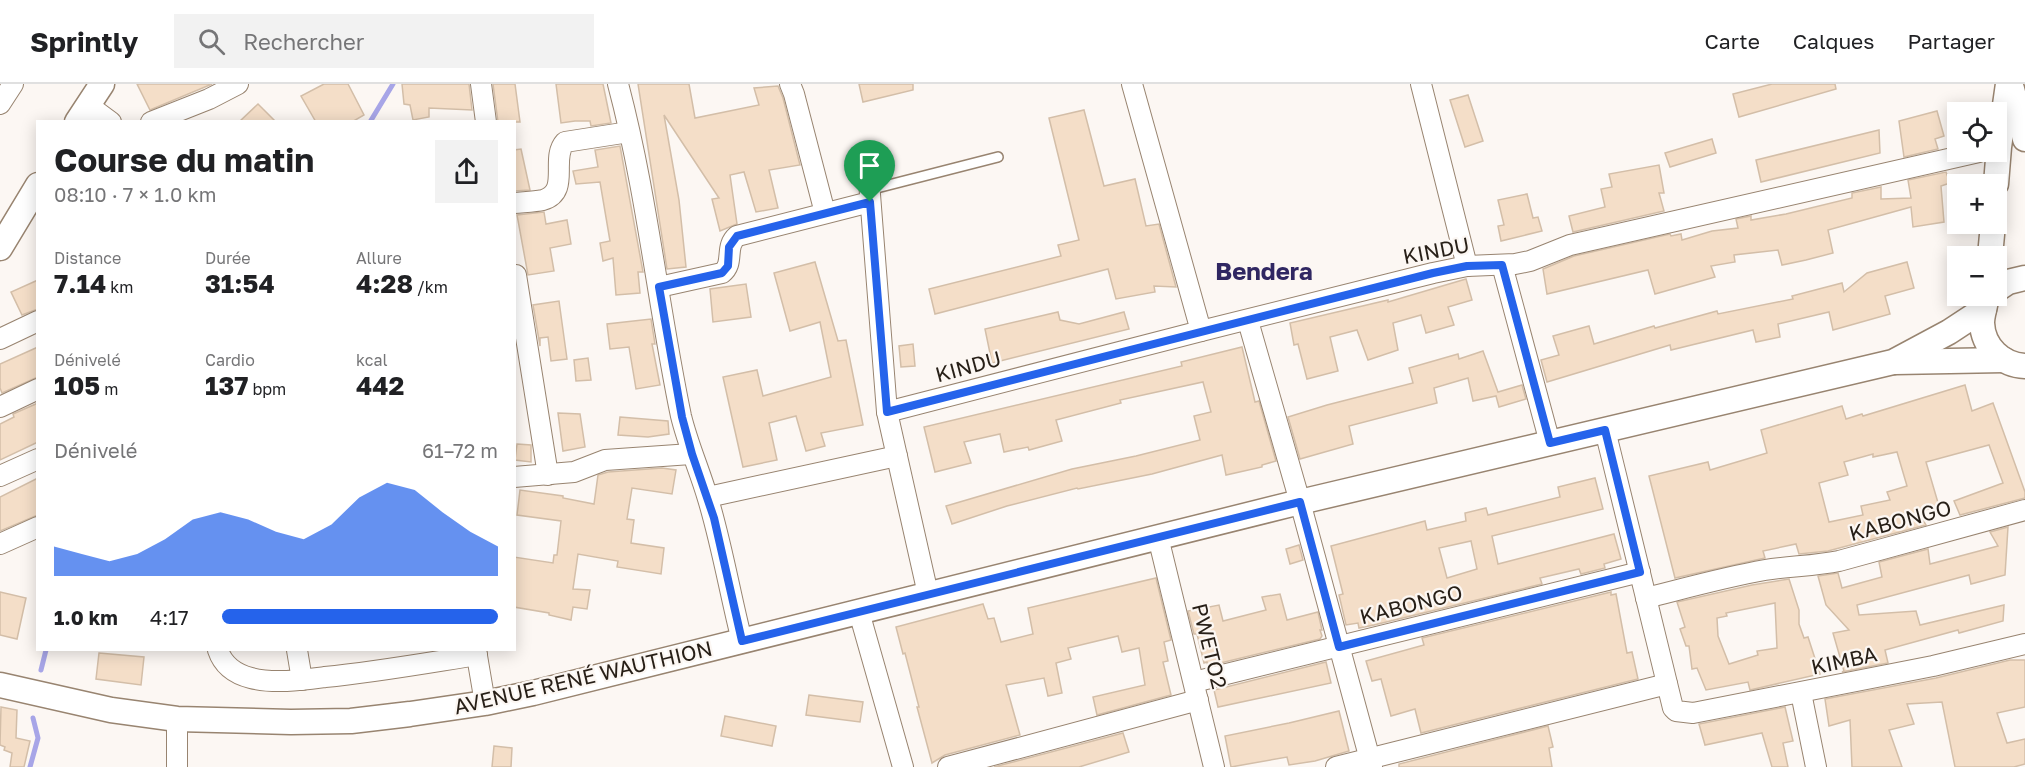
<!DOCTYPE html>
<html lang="fr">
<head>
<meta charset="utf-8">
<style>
	:root { --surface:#fff; --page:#f2f2f2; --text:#202124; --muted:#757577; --line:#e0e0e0; --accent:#2563eb }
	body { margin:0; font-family:"Golos Text",sans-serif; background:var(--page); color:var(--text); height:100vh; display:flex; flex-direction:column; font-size:22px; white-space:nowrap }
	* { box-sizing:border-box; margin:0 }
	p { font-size:20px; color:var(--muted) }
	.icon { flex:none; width:33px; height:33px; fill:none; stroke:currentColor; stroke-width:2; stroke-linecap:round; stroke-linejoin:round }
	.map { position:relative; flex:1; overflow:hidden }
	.side { position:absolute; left:36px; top:36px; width:480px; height:531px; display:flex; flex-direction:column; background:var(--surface); border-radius:0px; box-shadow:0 3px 15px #0003 }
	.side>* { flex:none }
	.controls { position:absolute; left:1947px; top:18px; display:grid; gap:12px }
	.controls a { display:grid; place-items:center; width:60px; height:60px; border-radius:0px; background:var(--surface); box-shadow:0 3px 15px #0003; font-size:30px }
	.pin { position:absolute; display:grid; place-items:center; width:51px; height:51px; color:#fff; margin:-62px -26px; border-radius:50% 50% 50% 0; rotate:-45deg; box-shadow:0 0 6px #0007 }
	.pin .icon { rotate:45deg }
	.round { display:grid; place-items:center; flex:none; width:63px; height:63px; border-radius:0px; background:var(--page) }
	.head { display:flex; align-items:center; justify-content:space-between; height:102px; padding:0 18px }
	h1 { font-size:33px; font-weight:700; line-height:45px }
	.figures { display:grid; grid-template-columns:repeat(3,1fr); gap:9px; height:102px; padding:6px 18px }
	.figures div { display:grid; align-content:center }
	.figures b { font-size:26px; font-weight:700 }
	.figures small { font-size:16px; font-weight:400 }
	.figures p { font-size:16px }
	.chart { height:168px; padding:12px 18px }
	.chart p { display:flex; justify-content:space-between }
	.chart svg { width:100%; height:108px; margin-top:6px; fill:var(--accent); opacity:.7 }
	ul { padding:0 18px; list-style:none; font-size:20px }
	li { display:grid; grid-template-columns:96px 72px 1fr; align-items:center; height:45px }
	li i { height:15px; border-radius:8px; background:var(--accent) }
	header { display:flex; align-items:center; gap:36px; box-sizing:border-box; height:84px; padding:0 30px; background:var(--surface); border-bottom:2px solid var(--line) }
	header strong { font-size:28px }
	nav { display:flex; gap:33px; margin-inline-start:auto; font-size:21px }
	.search { width:420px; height:54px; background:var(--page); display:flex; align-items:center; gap:15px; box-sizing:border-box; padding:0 21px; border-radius:0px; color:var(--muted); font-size:22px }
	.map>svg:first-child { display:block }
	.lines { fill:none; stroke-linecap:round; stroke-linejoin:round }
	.stream { stroke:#a7a5e7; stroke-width:5 }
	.building { fill:#f4dec8; stroke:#d3bea8; stroke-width:1.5; fill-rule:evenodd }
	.service-casing { stroke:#988470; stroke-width:12 }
	.minor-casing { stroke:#988470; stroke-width:22 }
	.tertiary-casing { stroke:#988470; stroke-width:27 }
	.service { stroke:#fff; stroke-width:9 }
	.minor { stroke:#fff; stroke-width:20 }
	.tertiary { stroke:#fff; stroke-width:24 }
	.route-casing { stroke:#fff; stroke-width:12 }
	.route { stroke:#2563eb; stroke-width:8 }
	.labels { text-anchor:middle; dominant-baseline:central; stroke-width:4.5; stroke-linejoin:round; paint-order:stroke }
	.street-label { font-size:21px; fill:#271f17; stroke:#fcf7f3 }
	.quarter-label { font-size:24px; font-weight:bold; fill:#302762; stroke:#fcf7f3 }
</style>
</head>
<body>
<header>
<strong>Sprintly</strong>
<div class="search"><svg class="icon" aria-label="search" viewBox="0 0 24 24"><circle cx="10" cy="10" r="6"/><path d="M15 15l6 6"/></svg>Rechercher</div>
<nav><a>Carte</a><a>Calques</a><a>Partager</a></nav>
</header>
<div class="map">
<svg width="2025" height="683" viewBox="0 0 2025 683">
	<rect width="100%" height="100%" fill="#fcf7f3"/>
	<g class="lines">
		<g class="stream">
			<path d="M370,38L393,0"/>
			<path d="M41,586L46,566"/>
			<path d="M30,683L38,654L33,634"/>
		</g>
	</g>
	<g class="building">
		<path d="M137,0H212L150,26Z"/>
		<path d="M324,0H348L364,31L352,38H316L301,12Z"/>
		<path d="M402,0H469L472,26L429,24V33L413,36L410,21L404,20Z"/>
		<path d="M493,0H515L520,38H498Z"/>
		<path d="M556,0H603L611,39L591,42L590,37H575L561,39Z"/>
		<path d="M638,0H689L695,34L759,21L754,4L778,2L783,14L800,81L769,86L778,124L756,128L744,88L730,91L737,140L720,147L712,115L719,114L664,31L679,116L686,183L667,185Z"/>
		<path d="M859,0H913V6L863,18Z"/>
		<path d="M1772,0H1835L1836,5L1739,33L1733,10Z"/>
		<path d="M1468,11L1483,57L1465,63L1450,16Z"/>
		<path d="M258,20L276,38H239Z"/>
		<path d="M1084,26L1104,102L1135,95L1146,142L1159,140L1176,203L1154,202L1155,208L1116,215L1108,185L935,230L929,205L1061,172L1058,161L1079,156L1049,34Z"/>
		<path d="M1937,27L1944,52L1935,55L1938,65L1904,73L1899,37Z"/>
		<path d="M1879,46L1880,69L1761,98L1756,76Z"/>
		<path d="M1712,55L1716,69L1670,83L1665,69Z"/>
		<path d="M620,62L643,188H638L640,209L616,211L613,174L603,177L600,159L610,157L600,98L576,100L573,87L598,83L595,66Z"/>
		<path d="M521,65L530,106L514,107V66Z"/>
		<path d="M1659,81L1664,109H1659L1664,127L1573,148L1569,132L1605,123L1601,105L1612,103L1609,90Z"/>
		<path d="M1946,88L1950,99L1941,102L1944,138L1913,143L1911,123L1828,146L1833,169L1806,176L1782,181L1778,166L1734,171L1735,178L1711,182L1715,193L1655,210L1648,186L1547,210L1543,185L1574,172L1670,150L1671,152L1681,150L1682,156L1712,147L1738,144L1736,135L1751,132V136L1786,130L1852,114V109L1881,103V115L1911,114L1908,96Z"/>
		<path d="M1527,110L1533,134L1538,133L1542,147L1501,157L1498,142L1504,141L1498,116Z"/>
		<path d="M544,128L546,140L567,136L571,160L550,164L554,187L528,191L517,131Z"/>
		<path d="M815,178L838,257L846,256L863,341L821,349L825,362L806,367L796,332L769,339L777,376L743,383L723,293L757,286L763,312L831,293L820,238L790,247L774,189Z"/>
		<path d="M1907,178L1914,204L1885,212L1890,230L1833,246L1829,228L1778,240L1780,253L1756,258L1753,246L1671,266L1670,261L1547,298L1541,276L1559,271L1553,252L1589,242L1594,260L1654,242L1655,244L1717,227L1718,230L1793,215L1792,212L1842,199L1844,208L1867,189Z"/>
		<path d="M1466,195L1472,216L1448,223L1454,241L1426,249L1421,231L1393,239L1398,266L1368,276L1357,246L1330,253L1338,287L1307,295L1298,260L1294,261L1290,239L1388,216V218Z"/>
		<path d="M38,196V225L22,231L11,208Z"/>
		<path d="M746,200L751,233L713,238L710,205Z"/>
		<path d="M559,217L567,275L551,277L548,253L540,254V262L533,221Z"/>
		<path d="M1058,228L1060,236L1079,240L1124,228L1129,245L992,279L985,245Z"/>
		<path d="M651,235L655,260H652L660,301L636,305L629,263L610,265L607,240Z"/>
		<path d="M913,260L915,282L901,283L899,262Z"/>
		<path d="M38,263V293L2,309L0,304V280Z"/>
		<path d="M1242,263L1255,318L1259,317L1276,377L1262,381V383L1226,391L1222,371L1152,390L1078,405L1077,404L1007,422L952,440L946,422L1072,385L1136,372L1200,356L1194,332L1211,328L1203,298L1120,316L1121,319L1056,336L1062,357L1029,366L1028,363L1004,368L1000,350L964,358L971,379L935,388L924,343L1182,282L1181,278Z"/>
		<path d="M1483,267L1498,308L1522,301L1526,315L1499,323L1496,312L1473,317L1468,294L1434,304L1437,319L1349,342L1353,360L1300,375L1288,333L1327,321L1413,299L1409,284L1458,270L1459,275Z"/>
		<path d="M588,274L591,296L576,297L574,276Z"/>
		<path d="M1965,301L1972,327L1993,319L2025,408V414L1960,431L1954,417L2003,399L1989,361L1926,378L1939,422L1918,428L1926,441L1828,467L1799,470L1796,460L1763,467L1765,474L1675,494L1649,392L1708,378L1710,386L1767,369L1761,346L1842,322L1846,335L1862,330L1863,332ZM1897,368L1907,402L1887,408L1890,416L1861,422L1863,431L1829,438L1819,399L1848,391L1844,378L1873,370V373Z"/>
		<path d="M38,319V358L0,376V340L14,333L13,330Z"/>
		<path d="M558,329L580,330L585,363L563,367Z"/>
		<path d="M620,333L668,337L669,350L648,353L618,351Z"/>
		<path d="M517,360L531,361V378L515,376Z"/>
		<path d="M662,384L676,386L672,410L632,404L627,435L634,436L631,459L664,464L661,490L617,483L618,477L578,470L573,505L590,506L587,525L573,523L571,536L549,531V529L514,523V473L553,479L554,471H557L561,437L517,431L520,406L563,412V414L594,420L598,391L608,388Z"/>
		<path d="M38,394V431L0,447V413Z"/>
		<path d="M1595,394L1603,425L1492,452L1498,480L1614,450L1621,475L1604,480L1605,484L1581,490L1579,485L1540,494L1542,500L1374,541L1359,544L1358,539L1346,541L1339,511L1343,510L1331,462L1425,437L1427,446L1466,437L1465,429L1486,424L1488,431L1560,413L1558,403ZM1471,457L1477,485L1447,494L1439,464Z"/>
		<path d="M2008,443L2005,491L1971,500L1969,491L1857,521L1859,531L1916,527L1920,541L2004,521L2003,537L1959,549L1958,546L1885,566L1888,579L1842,588L1844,587L1833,549L1849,546L1826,521L1818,492L1838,489L1842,504L1882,493L1879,478L1928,465L1930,480L1998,462L1990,448Z"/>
		<path d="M1299,461L1303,476L1290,480L1286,465Z"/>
		<path d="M1156,494L1171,556L1164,558L1168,577L1163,578L1171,611L1097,631L1093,613L1145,601L1139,564L1122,568L1118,552L1068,564L1071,575L1056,579L1062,609L1048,612L1044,594L1006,601L1020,651L945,671L932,679L917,623H919L905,569L903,570L896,543L983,520L988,535L994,534L1001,558L1033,550L1028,524Z"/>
		<path d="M1789,495L1799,526V540L1804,554L1808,553L1820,590L1750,606L1748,598L1706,606L1697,584L1692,585L1689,562H1686L1680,545L1685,543L1677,518L1752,501ZM1775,519L1777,564L1757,567L1758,571L1729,580L1718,552L1717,534L1727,532L1726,529Z"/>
		<path d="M0,508L26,514L17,555L0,551Z"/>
		<path d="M1611,508V511L1616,510L1627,569L1632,568L1638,595L1421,649L1415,625L1391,632L1381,595L1372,597L1366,577L1424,561L1422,554Z"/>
		<path d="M1280,510L1287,536L1318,528L1322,546H1320L1322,552L1320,555L1208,582L1207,578L1204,579L1197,550H1194L1188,527L1219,521L1223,537L1266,526L1262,513Z"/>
		<path d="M99,569L144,573L141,601L96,595Z"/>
		<path d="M2010,576H2025V623L1997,629L2007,659L2025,655V680L2014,683H1955L1942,618L1907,620L1914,640L1889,646L1902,683H1852L1850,636L1829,642L1825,615L1936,594Z"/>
		<path d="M1326,578L1331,599L1218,623L1214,606Z"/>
		<path d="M809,611L863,618L860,638L806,631Z"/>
		<path d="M1,623L17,626L16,654L30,657L24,683H10L12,669L4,666L5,663L0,661Z"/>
		<path d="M1785,623L1793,657L1783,659L1788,683H1772L1762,649L1705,661L1699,640Z"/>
		<path d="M1339,627L1349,667L1315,677L1289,681L1287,673L1231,683L1225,652L1289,639Z"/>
		<path d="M725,632L776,642L772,662L721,652Z"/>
		<path d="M1548,642L1553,663L1549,664L1552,683H1399V680Z"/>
		<path d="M1123,649L1129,668L1079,683H994Z"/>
		<path d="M494,662L512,664L511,683H492Z"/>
	</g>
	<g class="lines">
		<g class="service-casing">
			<path id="service" d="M869,106L998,73"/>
		</g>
		<g class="minor-casing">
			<g id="minor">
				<path d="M481,0L486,38"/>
				<path d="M618,0C647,109 658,222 681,332C688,361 700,387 708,415C722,461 730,510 742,557"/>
				<path d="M790,0L794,10L825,129"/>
				<path d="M1421,0L1467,182"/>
				<path d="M0,20L13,0"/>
				<path d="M88,21L111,38"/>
				<path d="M151,38L209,15L238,0"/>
				<path d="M867,72L887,328L928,510"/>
				<path d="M514,119C524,118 534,118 543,116C571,108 550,74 565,58L629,48"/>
				<path d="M1502,181L1550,359"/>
				<path d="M516,191L548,391"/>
				<path d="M659,203L722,189C735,179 724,163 737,152L870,118"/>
				<path d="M1248,237L1300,418L1372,683"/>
				<path d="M1201,247L1433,189L1467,182L1515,180L1530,177L1570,161L1979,68"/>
				<path d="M0,255L38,237"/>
				<path d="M0,323L38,305"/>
				<path d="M887,328L1201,247L1132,0"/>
				<path d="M1605,346L1673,624L1676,627L1693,629L1933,582L2025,560"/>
				<path d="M0,392L38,375"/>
				<path d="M514,393L574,388L605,376L691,370"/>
				<path d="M708,413L897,372"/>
				<path d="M1158,453L1214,683"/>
				<path d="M0,460L38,443"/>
				<path d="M1646,514C1686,504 1725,493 1765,486C1790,482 1815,482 1839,477L2025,426"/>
				<path d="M859,528L903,683"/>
				<path d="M218,566C223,581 235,590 251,594C274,600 302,596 325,593C376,588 426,579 477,571"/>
				<path d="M297,566L302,596"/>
				<path d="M476,566L485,619"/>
				<path d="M1194,598L1640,488"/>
				<path d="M1801,609L1816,683"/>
				<path d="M177,683V635"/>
				<path d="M948,683L1198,616"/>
				<path d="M1336,683L1667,600"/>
			</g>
		</g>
		<g class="tertiary-casing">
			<g id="tertiary">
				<path d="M2012,5L2025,55"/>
				<path d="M77,38L102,0"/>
				<path d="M1996,100L1999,63L2008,0"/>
				<path d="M0,164L38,101"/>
				<path d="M1990,172L1993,140"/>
				<path d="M1996,206L2008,198L2025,194"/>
				<path d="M1986,216C1985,224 1982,231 1982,239C1983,263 2002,281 2025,282"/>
				<path d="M1895,278L2004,276"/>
				<path d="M0,601L111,626L177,635L291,638L351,637L410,630L485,619L533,609L1300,418L1893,278L1949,248L1984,225"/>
			</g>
		</g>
		<use href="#service" class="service"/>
		<use href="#minor" class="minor"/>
		<use href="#tertiary" class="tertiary"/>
	</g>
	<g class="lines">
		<g class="route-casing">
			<path id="route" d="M870,118L887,328L1433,189L1467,182L1502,181L1550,359L1605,346L1640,488L1339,563L1300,418L742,557L714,434L692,370L682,333L659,203L722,189L728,182L729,163L737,152Z"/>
		</g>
		<use href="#route" class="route"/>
	</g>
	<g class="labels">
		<g class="street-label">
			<text transform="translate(1436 166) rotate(-11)">KINDU</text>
			<text transform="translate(968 282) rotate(-15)">KINDU</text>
			<text transform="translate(1900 436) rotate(-15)">KABONGO</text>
			<text transform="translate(1411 520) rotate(-14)">KABONGO</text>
			<text transform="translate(1210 562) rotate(76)">PWETO2</text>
			<text transform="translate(1844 576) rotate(-12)">KIMBA</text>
			<text transform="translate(583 593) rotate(-13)">AVENUE RENÉ WAUTHION</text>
		</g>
		<g class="quarter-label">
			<text x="1264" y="186">Bendera</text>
		</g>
	</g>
</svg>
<div class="controls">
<a><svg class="icon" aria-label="locate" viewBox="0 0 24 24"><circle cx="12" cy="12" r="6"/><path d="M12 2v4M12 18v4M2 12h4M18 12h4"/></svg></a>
<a>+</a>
<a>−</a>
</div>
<div class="pin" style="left:870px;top:118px;background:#1e9e55"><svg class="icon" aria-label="arrive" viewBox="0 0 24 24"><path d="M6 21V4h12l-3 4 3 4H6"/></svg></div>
<section class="side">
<div class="head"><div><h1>Course du matin</h1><p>08:10 · 7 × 1.0 km</p></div><a class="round"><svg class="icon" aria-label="share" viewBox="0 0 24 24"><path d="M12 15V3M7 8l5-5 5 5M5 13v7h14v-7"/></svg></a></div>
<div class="figures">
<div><p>Distance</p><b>7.14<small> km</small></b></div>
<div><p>Durée</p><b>31:54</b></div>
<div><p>Allure</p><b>4:28<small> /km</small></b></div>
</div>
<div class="figures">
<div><p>Dénivelé</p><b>105<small> m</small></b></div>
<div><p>Cardio</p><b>137<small> bpm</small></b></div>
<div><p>kcal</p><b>442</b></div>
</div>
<div class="chart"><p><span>Dénivelé</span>61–72 m</p>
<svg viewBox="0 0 160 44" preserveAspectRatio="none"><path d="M0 44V32L10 35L20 38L30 35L40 29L50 21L60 18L70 21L80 26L90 29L100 23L110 12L120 6L130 9L140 18L150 26L160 32V44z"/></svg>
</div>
<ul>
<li><b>1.0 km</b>4:17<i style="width:100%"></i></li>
</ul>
</section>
</div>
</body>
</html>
